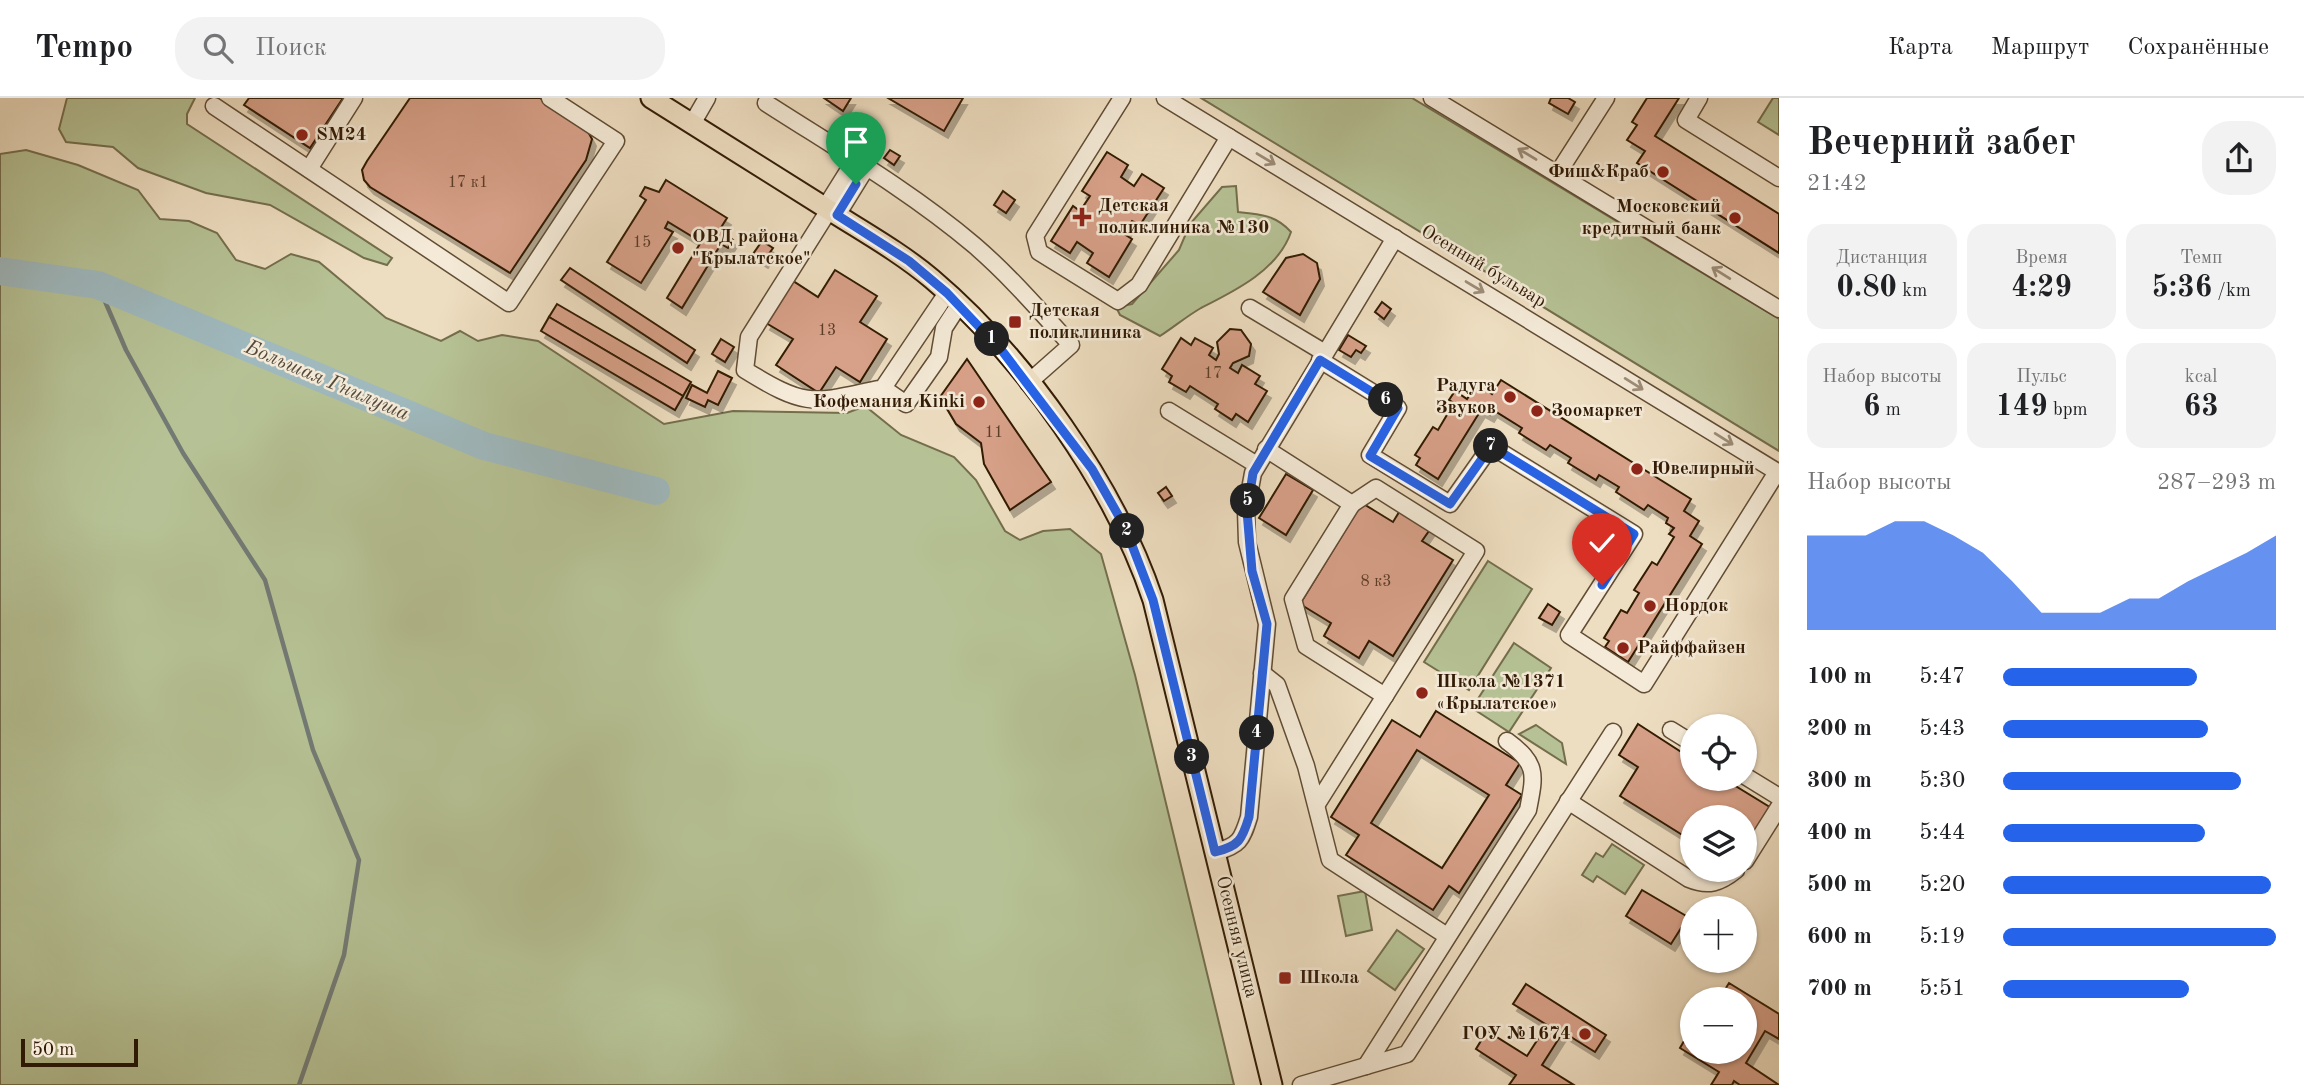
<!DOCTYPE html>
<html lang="ru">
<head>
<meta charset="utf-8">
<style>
	:root { --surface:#fff; --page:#f2f2f2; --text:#202124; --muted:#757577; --line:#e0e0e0; --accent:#2563eb }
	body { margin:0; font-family:"Old Standard TT",serif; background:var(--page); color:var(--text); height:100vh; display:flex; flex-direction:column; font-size:26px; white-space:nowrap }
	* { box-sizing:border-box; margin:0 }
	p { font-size:23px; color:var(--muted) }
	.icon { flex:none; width:38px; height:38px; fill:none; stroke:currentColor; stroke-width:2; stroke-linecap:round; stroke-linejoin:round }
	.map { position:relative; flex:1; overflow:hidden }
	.sheet { display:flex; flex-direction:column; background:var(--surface); width:525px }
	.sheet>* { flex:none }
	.controls { position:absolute; left:1680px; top:616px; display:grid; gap:14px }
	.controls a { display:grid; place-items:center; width:77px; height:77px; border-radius:50%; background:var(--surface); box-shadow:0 2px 5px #0004; font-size:35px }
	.scale { position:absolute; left:21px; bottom:18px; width:117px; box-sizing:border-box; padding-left:7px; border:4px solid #321b05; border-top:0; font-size:19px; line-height:24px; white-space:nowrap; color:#321b05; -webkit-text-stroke:5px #f4ead7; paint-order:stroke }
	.pin { position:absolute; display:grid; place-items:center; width:60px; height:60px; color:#fff; margin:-72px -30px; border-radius:50% 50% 50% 0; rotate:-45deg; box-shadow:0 0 7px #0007 }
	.pin .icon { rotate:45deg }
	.km { position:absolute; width:35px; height:35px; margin:-18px; border-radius:50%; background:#222; color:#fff; font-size:19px; line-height:35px; text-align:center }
	.round { display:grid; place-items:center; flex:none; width:74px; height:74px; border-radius:28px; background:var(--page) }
	.headline { display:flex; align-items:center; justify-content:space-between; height:119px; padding:0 28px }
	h1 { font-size:38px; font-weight:700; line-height:52px }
	.figures { display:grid; grid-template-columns:repeat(3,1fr); gap:10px; height:119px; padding:7px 28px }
	.figures div { display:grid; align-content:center; border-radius:18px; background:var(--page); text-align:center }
	.figures b { font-size:30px; font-weight:700 }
	.figures small { font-size:19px; font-weight:400 }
	.figures p { font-size:19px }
	.chart { height:196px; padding:14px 28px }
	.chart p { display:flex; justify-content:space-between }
	.chart svg { width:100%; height:126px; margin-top:7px; fill:var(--accent); opacity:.7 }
	ul { padding:0 28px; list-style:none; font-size:23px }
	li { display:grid; grid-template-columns:112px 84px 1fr; align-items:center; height:52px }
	li i { height:18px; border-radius:9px; background:var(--accent) }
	header { display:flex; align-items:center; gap:42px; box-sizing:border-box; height:98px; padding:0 35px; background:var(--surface); border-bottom:2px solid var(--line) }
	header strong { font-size:33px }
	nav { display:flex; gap:38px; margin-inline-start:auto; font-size:24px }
	.search { width:490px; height:63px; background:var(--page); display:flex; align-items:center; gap:18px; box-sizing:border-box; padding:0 24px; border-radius:28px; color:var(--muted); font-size:26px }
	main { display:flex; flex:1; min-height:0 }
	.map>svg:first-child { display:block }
	.green { fill:#b6c295; stroke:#746e4d; stroke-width:2 }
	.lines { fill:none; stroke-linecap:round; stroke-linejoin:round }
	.stream { stroke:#737a74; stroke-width:4.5 }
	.river { stroke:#9fb9be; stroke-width:28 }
	.building { fill:#d7a088; stroke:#321b05; stroke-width:2; fill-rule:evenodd; filter:url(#shadow) }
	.minor-casing { stroke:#614c34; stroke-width:19 }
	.major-casing { stroke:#321b05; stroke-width:23 }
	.minor { stroke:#f4ead7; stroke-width:16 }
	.major { stroke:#eedec1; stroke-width:19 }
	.oneway { stroke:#9d8d78 }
	.route-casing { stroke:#fff; stroke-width:14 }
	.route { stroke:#2563eb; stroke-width:9 }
	.poi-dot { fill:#8f2418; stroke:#f4ead7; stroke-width:2.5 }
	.labels { text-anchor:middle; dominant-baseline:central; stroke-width:5; stroke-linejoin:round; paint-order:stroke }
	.number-label { font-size:16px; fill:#5b3c26 }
	.poi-label { font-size:19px; font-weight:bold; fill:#321b05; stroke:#f4ead7; text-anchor:start }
	.street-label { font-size:19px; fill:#321b05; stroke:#f4ead7 }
	.water-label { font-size:21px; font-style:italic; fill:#534a3c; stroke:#f4ead7 }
</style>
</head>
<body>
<header>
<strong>Tempo</strong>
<div class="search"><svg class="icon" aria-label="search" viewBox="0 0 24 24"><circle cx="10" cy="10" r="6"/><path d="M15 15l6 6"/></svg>Поиск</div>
<nav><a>Карта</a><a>Маршрут</a><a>Сохранённые</a></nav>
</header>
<main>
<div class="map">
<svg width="1779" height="987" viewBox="0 0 1779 987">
	<defs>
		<filter id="shadow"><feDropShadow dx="4" dy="7" stdDeviation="0" flood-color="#0004"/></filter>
	</defs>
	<rect width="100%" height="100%" fill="#eedec1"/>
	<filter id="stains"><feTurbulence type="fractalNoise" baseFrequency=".00286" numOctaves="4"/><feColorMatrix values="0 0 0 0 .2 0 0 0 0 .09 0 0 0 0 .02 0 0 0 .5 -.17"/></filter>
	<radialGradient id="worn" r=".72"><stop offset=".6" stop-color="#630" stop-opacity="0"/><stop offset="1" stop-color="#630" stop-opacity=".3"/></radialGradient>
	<g class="green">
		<path d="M67,0H195L187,16V26L392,160L387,167L364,160L270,107L206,95L138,70L113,49L66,44L59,31Z"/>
		<path d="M1201,0H1412L1779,221V353Z"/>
		<path d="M1773,0H1779V37L1758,24Z"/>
		<path d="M26,52L78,67L138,92L160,121L189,123L217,135L236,162L265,171L291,156L319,164L386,220L441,243L460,233L478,243L502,237L538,243L664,326L733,313L847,315L865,308L901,337L954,359L976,382L1005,433L1020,442L1043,433L1070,431L1101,456L1135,577L1234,987H0V56Z"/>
		<path d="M1236,88L1238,114C1260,116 1276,117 1291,134C1278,172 1235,193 1201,210C1187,218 1174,229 1160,238L1120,217L1116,209L1132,206L1179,152L1190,126L1222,89Z"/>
		<path d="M1488,463L1532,491L1469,592L1424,564Z"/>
		<path d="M1514,545L1551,570L1509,634L1472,610Z"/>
		<path d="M1536,627L1562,645L1566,666L1519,636Z"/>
		<path d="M1612,746L1644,767L1625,796L1597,778L1593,784L1582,777L1596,755L1603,759Z"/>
		<path d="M1365,793L1372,832L1346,838L1338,798Z"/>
		<path d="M1397,832L1424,851L1395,892L1368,873Z"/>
	</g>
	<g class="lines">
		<path class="stream" d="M98,187L126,252L183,355L265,482L313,652L359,762L344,857L299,987"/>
		<path class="river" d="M0,173L98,187L484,348L656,393"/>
	</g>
	<g class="building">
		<path d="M249,0H343L310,50L244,7Z"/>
		<path d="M410,0H540L586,30L592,41L586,62L510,175L370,89L364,82L362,72L367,63Z"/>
		<path d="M824,0H851L843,13Z"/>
		<path d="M888,0H963L944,33Z"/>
		<path d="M1551,0H1568L1575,4L1568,16L1549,5Z"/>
		<path d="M1647,0H1679L1655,38L1779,116V155L1637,65L1645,53L1627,42L1637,27L1632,24Z"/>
		<path d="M890,52L900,58L894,67L884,60Z"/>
		<path d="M1107,54L1128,67L1121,79L1134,88L1142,76L1164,90L1140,127L1132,123L1124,136L1132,141L1109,179L1087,165L1093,155L1077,144L1070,155L1051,143L1073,108L1080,113L1090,98L1082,93Z"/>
		<path d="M666,82L727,120L720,131L733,142L728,150L721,146L682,210L667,200L701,144L668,124L665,130L673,134L641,185L607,164L646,102L640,98L645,89L659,94Z"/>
		<path d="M1003,93L1015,102L1006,115L994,107Z"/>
		<path d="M762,143L773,150L764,163L753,156Z"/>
		<path d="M1303,156L1317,165L1320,181L1300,217L1263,194L1286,160Z"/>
		<path d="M570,170L695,252L687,265L561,182Z"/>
		<path d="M835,172L877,198L860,224L887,241L860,284L836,269L819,295L776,267L793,241L766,225L793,183L818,199Z"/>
		<path d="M1382,204L1391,211L1384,221L1375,214Z"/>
		<path d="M557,206L691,284L683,298L549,219Z"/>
		<path d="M549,219L683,298L675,312L541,233Z"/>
		<path d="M1230,231L1241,232L1251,246L1249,258L1233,265L1230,270L1238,275L1242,267L1260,278L1255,286L1267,293L1248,324L1236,316L1232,322L1215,311L1218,306L1190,288L1186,294L1169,284L1172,278L1162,271L1181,240L1191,247L1195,240L1213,250L1209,257L1216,262L1219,256L1217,244Z"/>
		<path d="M1348,237L1366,248L1361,255L1356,252L1351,259L1339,252Z"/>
		<path d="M721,241L734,249L725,264L712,256Z"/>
		<path d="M967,261L1051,384L1010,412L984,366L981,345L956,326L940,299Z"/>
		<path d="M718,273L732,280L718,307L708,302L705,309L686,300L692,287L707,295Z"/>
		<path d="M1501,282L1691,401L1684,413L1699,423L1690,438L1702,446L1628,564L1605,549L1609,543L1604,540L1621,512L1627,515L1639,495L1634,492L1652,464L1657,467L1674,439L1669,436L1674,430L1666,425L1668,420L1648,407L1644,412L1616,394L1619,389L1599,377L1596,382L1568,365L1571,360L1550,347L1546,352L1519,335L1522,330L1493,312L1490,317L1481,312L1438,381L1416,367L1420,360L1415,357L1433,329L1438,332L1454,305L1449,302L1455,293L1467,301L1477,286L1492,296Z"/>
		<path d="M1286,376L1313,392L1286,437L1259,420Z"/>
		<path d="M1166,389L1172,398L1164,403L1158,395Z"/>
		<path d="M1362,405L1393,424L1401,411L1431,430L1422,443L1453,462L1393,558L1369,543L1359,560L1324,538L1331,525L1300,506Z"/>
		<path d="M1548,506L1560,514L1552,527L1539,520Z"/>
		<path d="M1436,613L1520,665L1506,687L1522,697L1459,795L1449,788L1433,812L1346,757L1359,737L1331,719L1392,622L1420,639ZM1417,652L1489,697L1442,770L1371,725Z"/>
		<path d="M1638,626L1692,661V681H1724L1773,711L1754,741L1745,735V719H1692V743L1620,698L1638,669L1619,657Z"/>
		<path d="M1642,792L1688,819L1671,846L1626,818Z"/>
		<path d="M1729,885L1779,916V941L1765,933L1746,965L1779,987H1740L1734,983L1732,987H1711L1719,974L1680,950L1691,931L1692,954H1745V932L1751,923L1745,919V901H1719Z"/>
		<path d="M1526,886L1606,937L1595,954L1563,934L1542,967L1574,987H1509L1516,977L1476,951L1487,933L1527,958L1547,927L1513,906Z"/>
	</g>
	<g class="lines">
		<g class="minor-casing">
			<g id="minor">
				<path d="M1122,0L1035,138L1039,154L1118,203L1139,187L1229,39"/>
				<path d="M1165,0L1779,375"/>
				<path d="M1432,0L1779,211"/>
				<path d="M1699,0L1686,22L1779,80"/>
				<path d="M766,5C836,50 910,93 974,147C1009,177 1040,213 1071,247L1028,285"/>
				<path d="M214,8L509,205L616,43L550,0"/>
				<path d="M692,26L707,0"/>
				<path d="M309,71L354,0"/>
				<path d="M1558,75L1606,0"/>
				<path d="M825,110L855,62"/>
				<path d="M829,112L749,239L745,272C808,311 813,305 883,290L947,195"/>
				<path d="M837,117L866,70"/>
				<path d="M1250,210L1325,255"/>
				<path d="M1320,262L1398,310L1370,357L1450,406L1491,348L1634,436L1569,537L1644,586L1777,374"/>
				<path d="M883,290L906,306L939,259L944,230L959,207"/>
				<path d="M1169,313L1257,367"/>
				<path d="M1266,351L1352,406L1376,390L1476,453L1317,706"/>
				<path d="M1352,406L1293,501L1306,548L1385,598"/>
				<path d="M1262,575L1277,587L1306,668L1330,762L1447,838"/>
				<path d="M1671,632L1692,645"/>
				<path d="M1745,678L1779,699"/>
				<path d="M1568,703L1689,781C1708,789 1720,785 1736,772"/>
				<path d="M1215,754C1239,748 1242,742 1249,719L1267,526L1247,444L1246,413L1253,375L1395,140"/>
				<path d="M1745,763L1779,709"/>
				<path d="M1366,968L1528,712C1535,676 1538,666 1507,643"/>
				<path d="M1301,987L1407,956L1613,634"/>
			</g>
		</g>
		<g class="major-casing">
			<path id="major" d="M651,0C709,37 768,73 826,110C862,133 900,154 932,181C1024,259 1115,388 1153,502L1272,987"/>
		</g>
		<use href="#minor" class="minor"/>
		<use href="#major" class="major"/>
	</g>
	<defs><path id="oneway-shaft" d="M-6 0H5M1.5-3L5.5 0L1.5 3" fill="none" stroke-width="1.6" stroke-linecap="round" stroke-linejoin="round" transform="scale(1.75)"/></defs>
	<g class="oneway">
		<use href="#oneway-shaft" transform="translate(1527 56) rotate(-149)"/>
		<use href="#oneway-shaft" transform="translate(1266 61) rotate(31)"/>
		<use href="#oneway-shaft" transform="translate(1721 175) rotate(-148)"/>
		<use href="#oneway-shaft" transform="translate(1475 189) rotate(31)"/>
		<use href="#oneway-shaft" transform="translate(1634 286) rotate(32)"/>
		<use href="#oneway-shaft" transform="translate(1724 341) rotate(32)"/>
	</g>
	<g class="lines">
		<g class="route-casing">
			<path id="route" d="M856,86L837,117L909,163L947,195L1003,254L1092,371L1125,429L1153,502L1215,754C1239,748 1242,742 1249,719L1267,526L1252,473L1247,413L1253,375L1320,262L1398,310L1370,358L1450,406L1491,348L1634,436L1602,487"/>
		</g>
		<use href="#route" class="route"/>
	</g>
	<g class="poi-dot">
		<circle cx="302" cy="37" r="7"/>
		<circle cx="1663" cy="74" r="7"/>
		<path d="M1078.5 108.5h7v7h7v7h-7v7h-7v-7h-7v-7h7z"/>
		<circle cx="1735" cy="120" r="7"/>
		<circle cx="678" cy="150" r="7"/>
		<rect x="1008" y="217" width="14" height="14" rx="3.5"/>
		<circle cx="1510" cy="299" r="7"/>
		<circle cx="979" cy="304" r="7"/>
		<circle cx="1537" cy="313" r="7"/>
		<circle cx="1637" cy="371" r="7"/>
		<circle cx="1650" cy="508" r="7"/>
		<circle cx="1623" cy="550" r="7"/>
		<circle cx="1422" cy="595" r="7"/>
		<rect x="1278" y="873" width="14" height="14" rx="3.5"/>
		<circle cx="1585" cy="936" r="7"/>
	</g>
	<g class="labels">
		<g class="number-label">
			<text x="468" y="85">17 к1</text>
			<text x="642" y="145">15</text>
			<text x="827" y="233">13</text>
			<text x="1213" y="276">17</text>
			<text x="994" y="335">11</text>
			<text x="1376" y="484">8 к3</text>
		</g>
		<g class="poi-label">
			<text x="316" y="37">SM24</text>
			<text x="1649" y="74" text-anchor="end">Фиш&amp;Краб</text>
			<text x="1098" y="108">Детская<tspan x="1098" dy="22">поликлиника №130</tspan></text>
			<text x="1721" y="109" text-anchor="end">Московский<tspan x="1721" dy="22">кредитный банк</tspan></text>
			<text x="692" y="139">ОВД района<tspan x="692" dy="22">"Крылатское"</tspan></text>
			<text x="1029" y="213">Детская<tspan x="1029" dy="22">поликлиника</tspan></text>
			<text x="1496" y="288" text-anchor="end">Радуга<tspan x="1496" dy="22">Звуков</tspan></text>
			<text x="965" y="304" text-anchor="end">Кофемания Kinki</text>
			<text x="1551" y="313">Зоомаркет</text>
			<text x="1651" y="371">Ювелирный</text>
			<text x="1664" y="508">Нордок</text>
			<text x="1637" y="550">Райффайзен</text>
			<text x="1436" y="584">Школа №1371<tspan x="1436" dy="22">«Крылатское»</tspan></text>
			<text x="1299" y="880">Школа</text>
			<text x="1571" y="936" text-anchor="end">ГОУ №1674</text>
		</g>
		<g class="street-label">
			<text transform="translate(1483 169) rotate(31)">Осенний бульвар</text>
			<text transform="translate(1236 839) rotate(76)">Осенняя улица</text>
		</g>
		<g class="water-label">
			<text transform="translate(327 283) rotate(23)">Большая Гнилуша</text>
		</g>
	</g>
	<rect width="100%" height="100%" filter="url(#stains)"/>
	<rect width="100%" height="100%" fill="url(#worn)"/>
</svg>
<div class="controls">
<a><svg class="icon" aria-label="locate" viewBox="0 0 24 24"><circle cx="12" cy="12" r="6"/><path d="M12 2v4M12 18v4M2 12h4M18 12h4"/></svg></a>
<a><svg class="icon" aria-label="layers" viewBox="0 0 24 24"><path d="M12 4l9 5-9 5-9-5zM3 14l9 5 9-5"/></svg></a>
<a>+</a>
<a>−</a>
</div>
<div class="scale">50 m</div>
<div class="pin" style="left:856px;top:86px;background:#1e9e55"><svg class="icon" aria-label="arrive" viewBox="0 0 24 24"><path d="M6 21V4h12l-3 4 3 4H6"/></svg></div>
<div class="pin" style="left:1602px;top:487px;background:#d93025"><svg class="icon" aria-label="check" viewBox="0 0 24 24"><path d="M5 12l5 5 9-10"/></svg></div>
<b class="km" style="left:992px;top:241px">1</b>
<b class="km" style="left:1127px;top:433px">2</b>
<b class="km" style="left:1192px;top:659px">3</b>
<b class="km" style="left:1257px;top:635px">4</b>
<b class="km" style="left:1248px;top:403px">5</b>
<b class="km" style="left:1386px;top:302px">6</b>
<b class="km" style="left:1491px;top:348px">7</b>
</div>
<section class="sheet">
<div class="headline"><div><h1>Вечерний забег</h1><p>21:42</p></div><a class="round"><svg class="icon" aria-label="share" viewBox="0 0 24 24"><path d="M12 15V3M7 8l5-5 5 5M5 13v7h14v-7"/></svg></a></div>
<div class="figures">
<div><p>Дистанция</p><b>0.80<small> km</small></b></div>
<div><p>Время</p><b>4:29</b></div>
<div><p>Темп</p><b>5:36<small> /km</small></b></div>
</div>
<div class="figures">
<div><p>Набор высоты</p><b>6<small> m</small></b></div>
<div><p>Пульс</p><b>149<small> bpm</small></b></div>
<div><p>kcal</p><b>63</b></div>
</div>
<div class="chart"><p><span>Набор высоты</span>287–293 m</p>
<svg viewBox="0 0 160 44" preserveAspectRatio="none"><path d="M0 44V11L10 11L20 11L30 6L40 6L50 11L60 17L70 27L80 38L90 38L100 38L110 33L120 33L130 27L140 22L150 17L160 11V44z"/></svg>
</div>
<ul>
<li><b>100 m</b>5:47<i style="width:71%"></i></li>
<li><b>200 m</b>5:43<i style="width:75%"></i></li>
<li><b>300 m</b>5:30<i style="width:87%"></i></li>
<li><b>400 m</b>5:44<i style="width:74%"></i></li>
<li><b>500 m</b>5:20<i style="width:98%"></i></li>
<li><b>600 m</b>5:19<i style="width:100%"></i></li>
<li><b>700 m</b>5:51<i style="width:68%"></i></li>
</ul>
</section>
</main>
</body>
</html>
